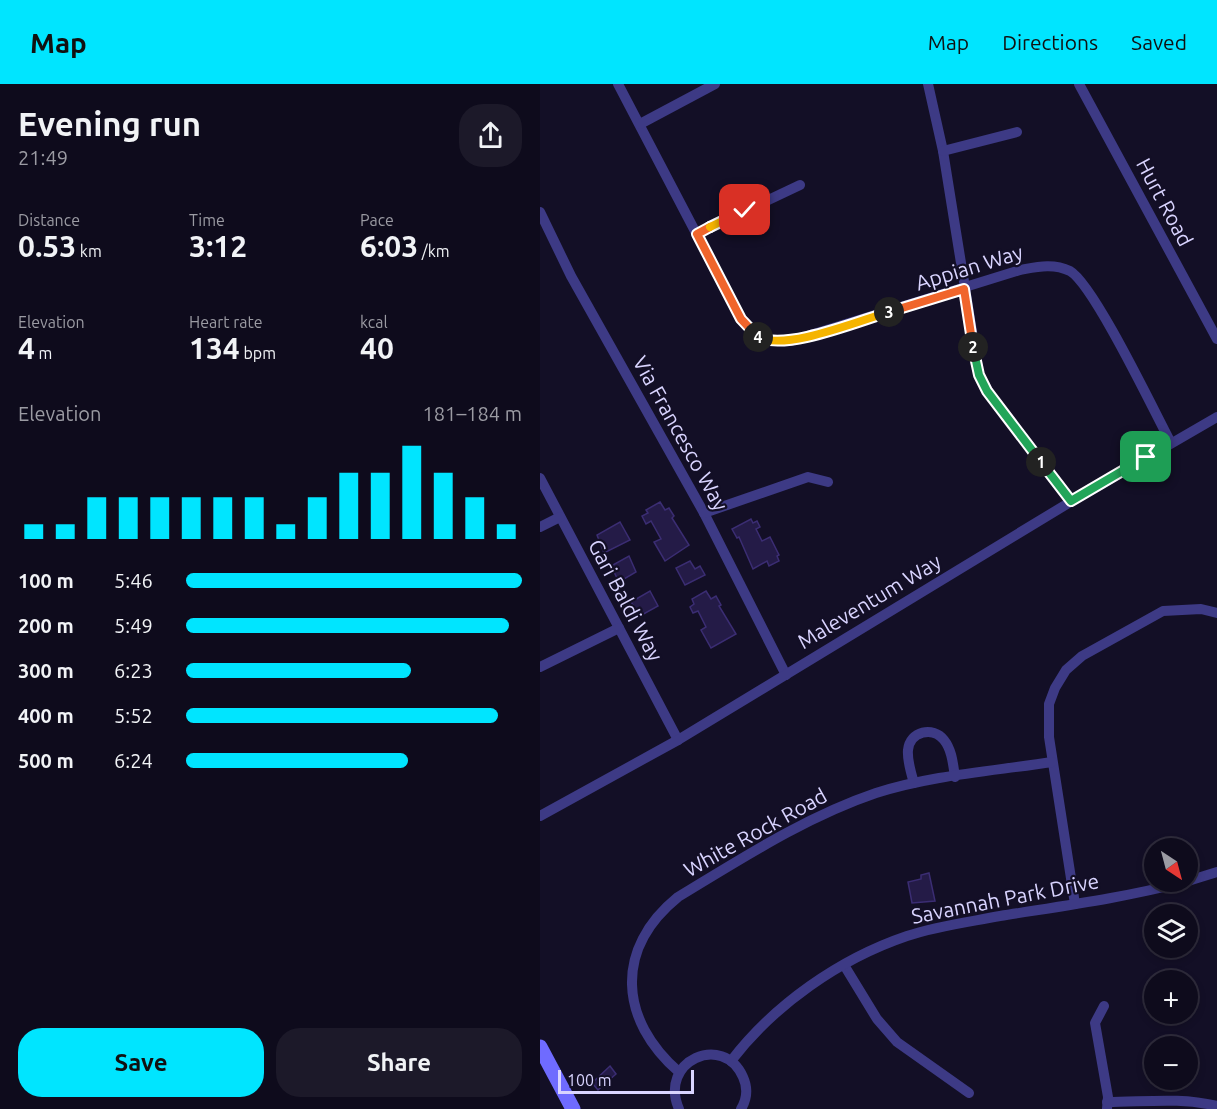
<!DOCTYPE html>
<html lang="en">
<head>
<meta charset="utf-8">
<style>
	:root { --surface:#0e0b1c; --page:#1c1929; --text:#f1f3f6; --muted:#9b9ba3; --line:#2e2b3b; --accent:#00e5ff }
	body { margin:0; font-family:Ubuntu,sans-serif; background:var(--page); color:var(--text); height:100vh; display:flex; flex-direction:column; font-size:22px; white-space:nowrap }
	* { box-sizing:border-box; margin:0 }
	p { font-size:20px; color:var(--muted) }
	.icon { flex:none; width:33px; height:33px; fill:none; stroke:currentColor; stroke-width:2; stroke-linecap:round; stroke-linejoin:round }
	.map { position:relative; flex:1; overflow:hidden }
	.drawer { display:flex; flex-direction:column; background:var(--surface); width:540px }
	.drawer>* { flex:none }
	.needle { width:39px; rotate:144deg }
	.controls { position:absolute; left:604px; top:754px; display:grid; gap:12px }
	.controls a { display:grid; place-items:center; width:54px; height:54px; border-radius:50%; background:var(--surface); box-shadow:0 3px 9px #0003,0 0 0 2px var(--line); font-size:30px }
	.scale { position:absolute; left:18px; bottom:15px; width:136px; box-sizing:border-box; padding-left:6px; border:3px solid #d9d4ff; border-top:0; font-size:16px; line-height:21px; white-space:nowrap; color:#d9d4ff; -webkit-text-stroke:4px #130f26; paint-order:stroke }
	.pin { position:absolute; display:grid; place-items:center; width:51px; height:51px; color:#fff; margin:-26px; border-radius:12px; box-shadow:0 3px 9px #0006 }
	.km { position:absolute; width:30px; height:30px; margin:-15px; border-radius:50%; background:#222; color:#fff; font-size:16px; line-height:30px; text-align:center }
	.round { display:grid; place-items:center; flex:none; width:63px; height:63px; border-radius:24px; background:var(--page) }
	.overview { display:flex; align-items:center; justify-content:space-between; height:102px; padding:0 18px }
	h1 { font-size:33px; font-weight:600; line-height:45px }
	.metrics { display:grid; grid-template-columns:repeat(3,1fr); gap:9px; height:102px; padding:6px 18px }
	.metrics div { display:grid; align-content:center }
	.metrics b { font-size:30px; font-weight:600 }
	.metrics small { font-size:16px; font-weight:400 }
	.metrics p { font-size:16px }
	.chart { height:168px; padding:12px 18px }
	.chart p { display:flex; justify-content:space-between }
	.chart svg { width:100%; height:108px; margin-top:6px; stroke:var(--accent); stroke-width:6 }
	.action { display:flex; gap:12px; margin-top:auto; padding:12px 18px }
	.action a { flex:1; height:69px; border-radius:24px; background:var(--accent); color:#111; font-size:24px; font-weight:600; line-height:69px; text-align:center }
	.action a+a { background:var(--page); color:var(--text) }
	ul { padding:0 18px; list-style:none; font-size:20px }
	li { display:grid; grid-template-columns:96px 72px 1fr; align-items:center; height:45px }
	li i { height:15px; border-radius:8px; background:var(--accent) }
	header { display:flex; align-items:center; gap:36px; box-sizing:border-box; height:84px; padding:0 30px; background:var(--accent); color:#111 }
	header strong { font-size:28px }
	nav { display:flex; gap:33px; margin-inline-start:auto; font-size:21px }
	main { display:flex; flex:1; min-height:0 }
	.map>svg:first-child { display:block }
	.building { fill:#241b47; stroke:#3b2d73; stroke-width:1.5 }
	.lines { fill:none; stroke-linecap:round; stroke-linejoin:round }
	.street { stroke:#3d3a85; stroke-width:10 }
	.secondary { stroke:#6f6bff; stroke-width:15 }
	.split-1-casing { stroke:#fff; stroke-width:12 }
	.split-2-casing { stroke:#fff; stroke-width:12 }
	.split-3-casing { stroke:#fff; stroke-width:12 }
	.split-4-casing { stroke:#fff; stroke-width:12 }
	.split-5-casing { stroke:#fff; stroke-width:12 }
	.split-6-casing { stroke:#fff; stroke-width:12 }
	.split-1 { stroke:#22a559; stroke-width:8 }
	.split-2 { stroke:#22a559; stroke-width:8 }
	.split-3 { stroke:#f0652b; stroke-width:8 }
	.split-4 { stroke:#f5b400; stroke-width:8 }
	.split-5 { stroke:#f0652b; stroke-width:8 }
	.split-6 { stroke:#f5b400; stroke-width:8 }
	.labels { text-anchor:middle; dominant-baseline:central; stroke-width:4.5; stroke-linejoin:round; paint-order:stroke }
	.street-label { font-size:21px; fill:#d9d4ff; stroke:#130f26 }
</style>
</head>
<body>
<header>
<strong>Map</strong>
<nav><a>Map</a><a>Directions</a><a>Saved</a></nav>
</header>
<main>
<section class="drawer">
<div class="overview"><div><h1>Evening run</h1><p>21:49</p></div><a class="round"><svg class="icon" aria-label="share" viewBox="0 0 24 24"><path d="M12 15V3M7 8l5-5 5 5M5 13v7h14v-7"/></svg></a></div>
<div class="metrics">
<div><p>Distance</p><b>0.53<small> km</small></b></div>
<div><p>Time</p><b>3:12</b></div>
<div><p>Pace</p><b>6:03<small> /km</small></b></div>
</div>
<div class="metrics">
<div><p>Elevation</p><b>4<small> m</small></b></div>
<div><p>Heart rate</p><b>134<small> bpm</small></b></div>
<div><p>kcal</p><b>40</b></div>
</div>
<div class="chart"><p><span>Elevation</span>181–184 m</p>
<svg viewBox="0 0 160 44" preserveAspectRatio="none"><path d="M5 44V38M15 44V38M25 44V27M35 44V27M45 44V27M55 44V27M65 44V27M75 44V27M85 44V38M95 44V27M105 44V17M115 44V17M125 44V6M135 44V17M145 44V27M155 44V38"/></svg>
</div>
<ul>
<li><b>100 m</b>5:46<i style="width:100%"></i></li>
<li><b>200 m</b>5:49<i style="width:96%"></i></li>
<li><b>300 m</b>6:23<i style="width:67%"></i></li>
<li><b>400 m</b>5:52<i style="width:93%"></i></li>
<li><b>500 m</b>6:24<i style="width:66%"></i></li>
</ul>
<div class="action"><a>Save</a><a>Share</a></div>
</section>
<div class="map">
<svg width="677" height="1025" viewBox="0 0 677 1025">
	<rect width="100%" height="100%" fill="#130f26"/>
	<g class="building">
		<path d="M120,418L125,426L129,424L134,432L132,434L149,461L125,477L114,458L121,455L111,437L106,440L102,432L108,429L106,426Z"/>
		<path d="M211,435L213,439L217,437L220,443L216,445L222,457L230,453L239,471L237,472L239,477L229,482L227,477L213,485L199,453L197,454L192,445Z"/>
		<path d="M80,438L90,456L64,469L57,451Z"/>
		<path d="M89,472L96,488L79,498L71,482Z"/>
		<path d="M150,477L155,485L160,482L165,491L145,501L136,484Z"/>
		<path d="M110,507L118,522L100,532L91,518Z"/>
		<path d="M166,507L171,515L176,512L181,521L179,522L196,550L171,564L161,546L166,543L158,527L153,529L150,523L154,520L152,515Z"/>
		<path d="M389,789L395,817L372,819L368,798L381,795V791Z"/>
		<path d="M70,982L76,990L58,1006L52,999Z"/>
	</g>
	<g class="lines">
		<g class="street">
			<path d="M78,0L201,235C216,254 227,259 251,257L480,186C497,183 513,179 530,187C554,201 614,327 631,359"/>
			<path d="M388,0L403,67L439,291L452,314L531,417"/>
			<path d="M539,0L677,255"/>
			<path d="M100,40L175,0"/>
			<path d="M403,67L477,48"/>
			<path d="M0,128L31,192L164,429L246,591"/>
			<path d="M157,150L260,101"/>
			<path d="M0,394L138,656"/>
			<path d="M164,429L268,393L288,398"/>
			<path d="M0,443L20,433"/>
			<path d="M0,583L79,544"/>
			<path d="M374,699C371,689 367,676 368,666C370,647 393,642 404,656C412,666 413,680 415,693"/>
			<path d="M0,732L138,656L527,420L677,333"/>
			<path d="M648,797L677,788"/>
			<path d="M535,820L509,653V620L515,604L526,586L542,572L623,527L661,525L677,529"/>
			<path d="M304,881L337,935L357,958L429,1009"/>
			<path d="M564,922L555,939L568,1013L567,1025"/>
			<path d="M191,977C234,921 299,875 367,852C397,842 429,838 460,832C522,822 583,814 644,798"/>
			<path d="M139,988C79,936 74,865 138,813C201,775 265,733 336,709C392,691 454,687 512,678"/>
			<path d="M567,1018C605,1018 640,1013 677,1022"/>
			<path d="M139,1025C118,977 183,948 203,993C208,1004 207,1015 201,1025"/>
		</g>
		<path class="secondary" d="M0,963L33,1025"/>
	</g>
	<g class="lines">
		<g class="split-1-casing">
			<path id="split-1" d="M501,378L531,417L606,373"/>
		</g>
		<g class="split-2-casing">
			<path id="split-2" d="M433,263L439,291L447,307L501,378"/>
		</g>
		<g class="split-3-casing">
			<path id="split-3" d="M349,228L424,205L433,263"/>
		</g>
		<g class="split-4-casing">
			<path id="split-4" d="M218,253C246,267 318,237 349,228"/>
		</g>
		<g class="split-5-casing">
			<path id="split-5" d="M170,143L157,150L201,235L218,253"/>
		</g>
		<g class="split-6-casing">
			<path id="split-6" d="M170,143L205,126"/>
		</g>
		<use href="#split-1" class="split-1"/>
		<use href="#split-2" class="split-2"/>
		<use href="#split-3" class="split-3"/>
		<use href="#split-4" class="split-4"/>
		<use href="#split-5" class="split-5"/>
		<use href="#split-6" class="split-6"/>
	</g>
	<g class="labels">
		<g class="street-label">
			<text transform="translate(625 118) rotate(62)">Hurt Road</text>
			<text transform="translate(429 183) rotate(-17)">Appian Way</text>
			<text transform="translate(141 349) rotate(61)">Via Francesco Way</text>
			<text transform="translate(86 516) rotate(62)">Gari Baldi Way</text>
			<text transform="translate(329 517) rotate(-31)">Maleventum Way</text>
			<text transform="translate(215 748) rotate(-29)">White Rock Road</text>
			<text transform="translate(465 814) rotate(-11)">Savannah Park Drive</text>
		</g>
	</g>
</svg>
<div class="controls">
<a><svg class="needle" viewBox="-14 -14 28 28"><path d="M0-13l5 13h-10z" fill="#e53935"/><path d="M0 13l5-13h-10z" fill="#9b9ba3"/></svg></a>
<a><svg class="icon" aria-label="layers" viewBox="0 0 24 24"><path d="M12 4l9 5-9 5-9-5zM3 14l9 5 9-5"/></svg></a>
<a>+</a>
<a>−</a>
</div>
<div class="scale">100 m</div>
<div class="pin" style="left:606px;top:373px;background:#1e9e55"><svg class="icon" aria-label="arrive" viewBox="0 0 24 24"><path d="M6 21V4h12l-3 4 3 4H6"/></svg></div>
<div class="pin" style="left:205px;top:126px;background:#d93025"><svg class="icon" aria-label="check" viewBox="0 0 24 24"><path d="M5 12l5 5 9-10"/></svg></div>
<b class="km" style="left:501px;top:378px">1</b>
<b class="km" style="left:433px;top:263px">2</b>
<b class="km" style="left:349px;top:228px">3</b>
<b class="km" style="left:218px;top:253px">4</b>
</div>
</main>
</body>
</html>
